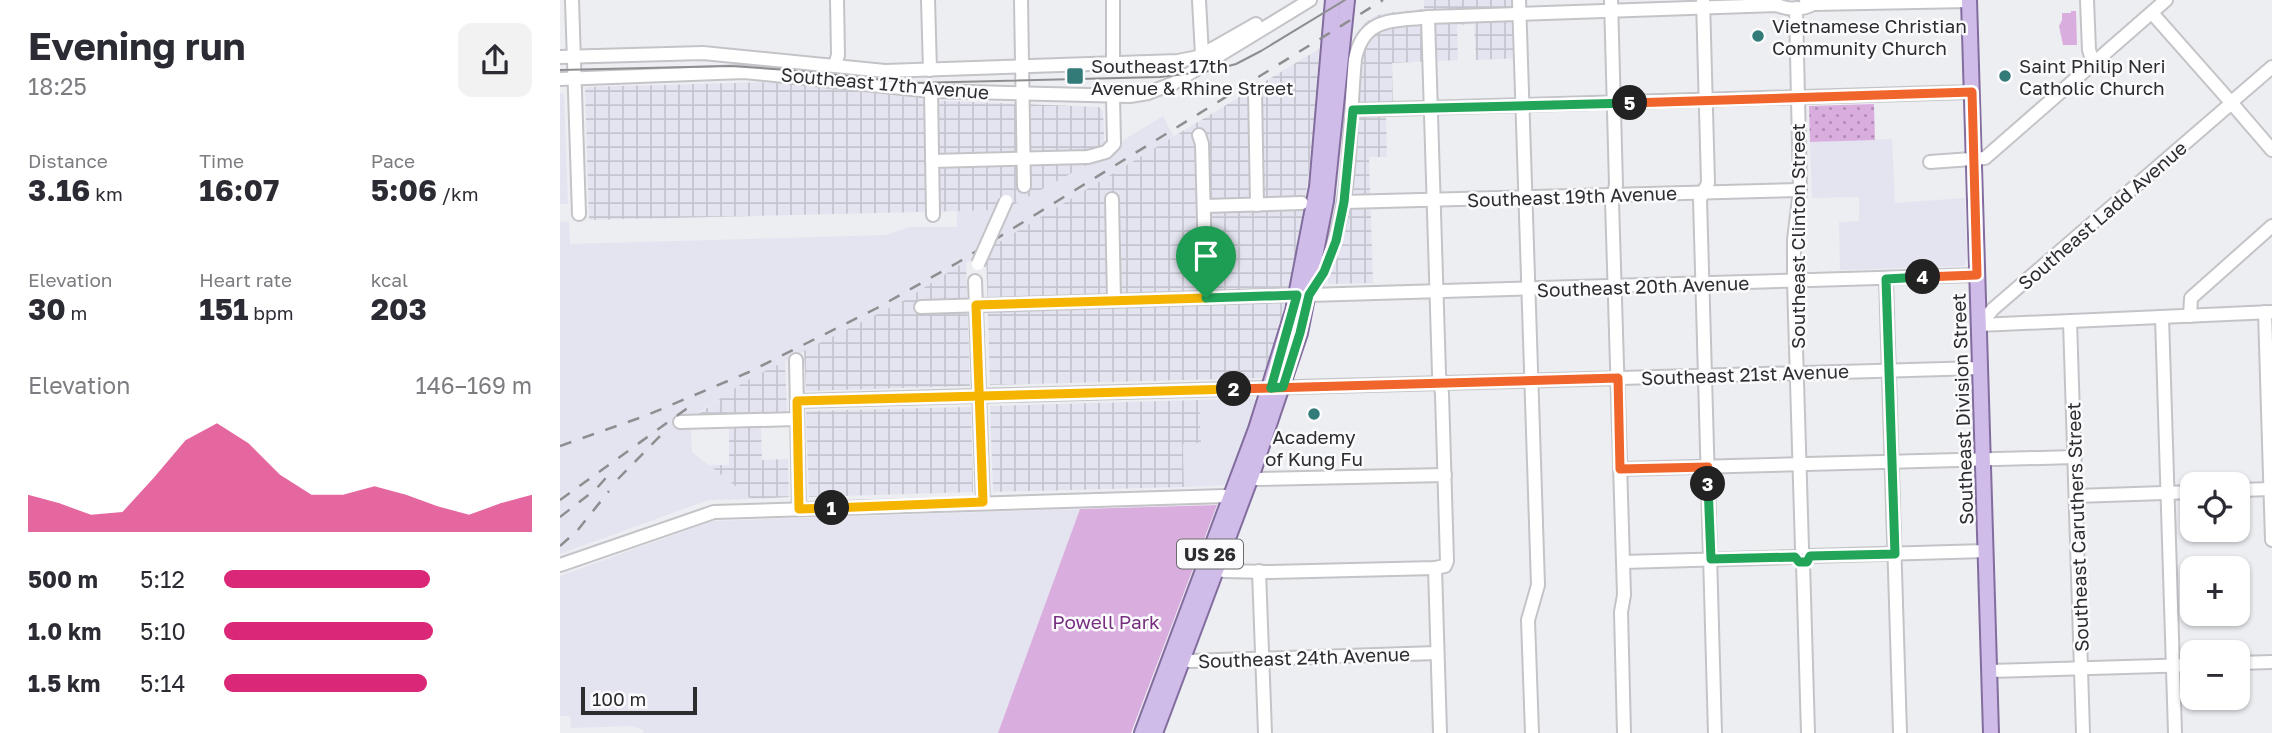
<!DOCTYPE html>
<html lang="en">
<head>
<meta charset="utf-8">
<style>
	:root { --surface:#fff; --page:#f2f2f3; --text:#2b2b33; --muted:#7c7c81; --accent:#db2777 }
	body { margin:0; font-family:"Golos Text",sans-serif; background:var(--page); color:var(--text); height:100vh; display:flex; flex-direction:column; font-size:26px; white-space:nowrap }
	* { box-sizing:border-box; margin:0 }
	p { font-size:23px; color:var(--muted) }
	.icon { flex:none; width:38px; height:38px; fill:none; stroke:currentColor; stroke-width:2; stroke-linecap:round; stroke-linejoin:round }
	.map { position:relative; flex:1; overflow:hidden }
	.details { display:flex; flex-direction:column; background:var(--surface); width:560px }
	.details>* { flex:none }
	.tools { position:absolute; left:1620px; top:472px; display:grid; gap:14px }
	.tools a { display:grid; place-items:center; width:70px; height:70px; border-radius:14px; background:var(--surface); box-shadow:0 2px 5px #0004; font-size:35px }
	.scale { position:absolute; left:21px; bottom:18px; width:116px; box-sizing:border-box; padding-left:7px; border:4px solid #2d2d2f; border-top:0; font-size:19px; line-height:24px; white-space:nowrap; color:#2d2d2f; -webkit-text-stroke:5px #fbfbfe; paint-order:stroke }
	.pin { position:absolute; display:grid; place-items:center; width:60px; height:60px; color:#fff; margin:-72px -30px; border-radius:50% 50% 50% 0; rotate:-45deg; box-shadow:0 0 7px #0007 }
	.pin .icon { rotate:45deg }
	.km { position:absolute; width:35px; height:35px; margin:-18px; border-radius:50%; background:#222; color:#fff; font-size:19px; line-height:35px; text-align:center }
	.round { display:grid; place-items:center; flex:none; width:74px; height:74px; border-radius:14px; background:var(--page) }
	.headline { display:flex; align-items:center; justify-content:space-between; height:119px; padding:0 28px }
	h1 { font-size:38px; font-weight:700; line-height:52px }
	.figures { display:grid; grid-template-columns:repeat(3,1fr); gap:10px; height:119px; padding:7px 28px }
	.figures div { display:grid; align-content:center }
	.figures b { font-size:30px; font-weight:700 }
	.figures small { font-size:19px; font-weight:400 }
	.figures p { font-size:19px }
	.chart { height:196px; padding:14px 28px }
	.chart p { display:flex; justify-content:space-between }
	.chart svg { width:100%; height:126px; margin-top:7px; fill:var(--accent); opacity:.7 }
	ul { padding:0 28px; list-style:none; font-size:23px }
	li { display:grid; grid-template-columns:112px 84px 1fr; align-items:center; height:52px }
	li i { height:18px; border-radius:9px; background:var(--accent) }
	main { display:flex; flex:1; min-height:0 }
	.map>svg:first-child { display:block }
	.built { fill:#e4e4f0 }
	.industrial { fill:url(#industrial-grid) }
	.green { fill:#daaddf }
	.garden { fill:url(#garden-dots) }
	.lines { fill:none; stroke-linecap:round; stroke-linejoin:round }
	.minor-casing { stroke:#c4c4c8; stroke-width:16 }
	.major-casing { stroke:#826d9e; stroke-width:18 }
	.minor { stroke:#fff; stroke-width:12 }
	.major { stroke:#d0bce8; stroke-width:14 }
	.tram { stroke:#8e8e91; stroke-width:2 }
	.rail { stroke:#8e8e91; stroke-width:2.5; stroke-dasharray:12 12; stroke-linecap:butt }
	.minor-bridge-casing { stroke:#c4c4c8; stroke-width:16; stroke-linecap:butt }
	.minor-bridge { stroke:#fff; stroke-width:12 }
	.split-1-casing { stroke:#fff; stroke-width:14 }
	.split-2-casing { stroke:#fff; stroke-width:14 }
	.split-3-casing { stroke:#fff; stroke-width:14 }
	.split-4-casing { stroke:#fff; stroke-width:14 }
	.split-5-casing { stroke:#fff; stroke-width:14 }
	.split-6-casing { stroke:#fff; stroke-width:14 }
	.split-7-casing { stroke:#fff; stroke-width:14 }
	.split-1 { stroke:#f5b400; stroke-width:9 }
	.split-2 { stroke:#f5b400; stroke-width:9 }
	.split-3 { stroke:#f0652b; stroke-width:9 }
	.split-4 { stroke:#22a559; stroke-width:9 }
	.split-5 { stroke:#f0652b; stroke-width:9 }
	.split-6 { stroke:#22a559; stroke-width:9 }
	.split-7 { stroke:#22a559; stroke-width:9 }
	.poi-dot { fill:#327b78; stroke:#fbfbfe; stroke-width:2.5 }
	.labels { text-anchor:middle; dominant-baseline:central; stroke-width:5; stroke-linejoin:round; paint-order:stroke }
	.shield { fill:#fbfbfe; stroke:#6b6b6d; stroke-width:2 }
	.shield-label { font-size:18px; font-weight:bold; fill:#2d2d2f }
	.poi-label { font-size:19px; fill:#2d2d2f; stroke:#fbfbfe; text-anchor:start }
	.street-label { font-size:19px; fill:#2d2d2f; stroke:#fbfbfe }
	.park-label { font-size:19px; fill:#77307f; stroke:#fbfbfe }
</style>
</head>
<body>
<main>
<section class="details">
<div class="headline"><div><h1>Evening run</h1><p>18:25</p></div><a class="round"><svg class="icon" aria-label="share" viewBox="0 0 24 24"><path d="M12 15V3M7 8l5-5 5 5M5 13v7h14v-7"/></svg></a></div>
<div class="figures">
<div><p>Distance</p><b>3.16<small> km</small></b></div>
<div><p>Time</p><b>16:07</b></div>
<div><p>Pace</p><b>5:06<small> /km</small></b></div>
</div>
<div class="figures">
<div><p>Elevation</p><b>30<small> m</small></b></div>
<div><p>Heart rate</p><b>151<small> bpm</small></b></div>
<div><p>kcal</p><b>203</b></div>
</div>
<div class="chart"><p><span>Elevation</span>146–169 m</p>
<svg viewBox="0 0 160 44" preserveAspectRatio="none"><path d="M0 44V31L10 34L20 38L30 37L40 25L50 12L60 6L70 13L80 24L90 31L100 31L110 28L120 31L130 35L140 38L150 34L160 31V44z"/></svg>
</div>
<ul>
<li><b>500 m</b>5:12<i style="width:67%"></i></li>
<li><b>1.0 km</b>5:10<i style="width:68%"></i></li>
<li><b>1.5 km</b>5:14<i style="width:66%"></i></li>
</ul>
</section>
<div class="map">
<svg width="1712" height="733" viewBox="0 0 1712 733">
	<defs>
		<pattern id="industrial-grid" width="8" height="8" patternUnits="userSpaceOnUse" patternTransform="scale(1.75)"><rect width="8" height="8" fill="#e4e4f0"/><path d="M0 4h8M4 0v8" fill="none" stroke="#c4c4ce"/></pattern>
		<pattern id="garden-dots" width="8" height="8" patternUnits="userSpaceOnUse" patternTransform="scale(1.75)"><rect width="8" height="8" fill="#daaddf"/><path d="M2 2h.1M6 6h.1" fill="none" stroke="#b18db5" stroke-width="1.8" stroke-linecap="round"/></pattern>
	</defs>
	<rect width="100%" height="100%" fill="#edeef2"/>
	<g class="built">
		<path d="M0,93H4L8,204H0Z"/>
		<path d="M603,116L614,137L343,301L185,382L118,426L120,429L131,428L132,452L191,499L148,500L0,554V222L9,221L10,244L326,235L349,227H397V211L444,210L553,151L565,139Z"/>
		<path d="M1332,139L1335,203L1405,198L1407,259L1404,266L1280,270L1279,222L1299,221V197L1252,198L1250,142Z"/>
		<path d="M693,398L697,403L668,485L624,487L623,443H641L639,400Z"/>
		<path d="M520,509L438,733H83L84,730L72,726L11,728L10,716H0V576L152,521Z"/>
	</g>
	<g class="industrial">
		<path d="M864,0H961L962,58L916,60L914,24L897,25L898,60L832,63L833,111H826L827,157H809L813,283L768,284L766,254L782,173L794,44L792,41L805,23L815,16L826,13L864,9Z"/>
		<path d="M759,49L756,106L744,213L718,343L706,378L430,385L426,250Z"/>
		<path d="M213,82L385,101L539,107L543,111L545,155L444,210L29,220L25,87Z"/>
		<path d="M406,261L410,386L246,391L244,351L343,301Z"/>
		<path d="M225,361L227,414L134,417L184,382Z"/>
		<path d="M639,400L641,443L623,444L624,487L433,492L430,406Z"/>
		<path d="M411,407L413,492L249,497L246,411Z"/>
		<path d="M169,426H201L202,460L228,459L229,497L191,499L149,465H169Z"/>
	</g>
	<g class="green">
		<path d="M1511,11H1516L1517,45H1503L1499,26L1502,20V13H1511Z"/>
		<path d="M657,505L571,733H438L520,509Z"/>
	</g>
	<path class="garden" d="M1314,104L1315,140L1250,142L1249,106Z"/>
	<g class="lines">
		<g class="minor-casing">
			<g id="minor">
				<path d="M12,0L19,214"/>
				<path d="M368,0L370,70"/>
				<path d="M461,0L464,186"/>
				<path d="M639,0L642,55"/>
				<path d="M959,0L978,585L968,620L972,733"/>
				<path d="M1051,0L1056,185L1052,201L1064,595L1061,612L1064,733"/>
				<path d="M1143,0L1148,183L1140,199L1155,733"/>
				<path d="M1246,0L1253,4L1409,1"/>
				<path d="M1527,0L1529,50L1533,62"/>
				<path d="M1236,8L1240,190L1234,240V281L1242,548"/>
				<path d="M1592,13L1668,99"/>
				<path d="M0,57L143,53L325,71L618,61L638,57L696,24"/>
				<path d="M553,63V0"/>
				<path d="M275,65L278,55L277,0"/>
				<path d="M0,79L184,72L371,91L570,96L588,93L614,83L750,0"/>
				<path d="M695,90L697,205"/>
				<path d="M371,91L373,215"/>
				<path d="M1675,99L1712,67"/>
				<path d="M1675,107L1712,150"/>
				<path d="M793,110L1412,92"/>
				<path d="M639,135L642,144L646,298"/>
				<path d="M372,161L528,157L546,152L554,144L553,96"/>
				<path d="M1370,162L1425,158L1606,0"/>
				<path d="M552,199L554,301"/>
				<path d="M784,202L1240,190"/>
				<path d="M645,206L742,203"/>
				<path d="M1326,279L1340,733"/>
				<path d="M415,281L423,502"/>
				<path d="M749,295C796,223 787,141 795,59C804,16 833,22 868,17L1217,5C1228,10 1243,10 1253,4"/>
				<path d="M749,295L1417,275"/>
				<path d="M361,307L737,295"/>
				<path d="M1705,312L1712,540"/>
				<path d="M1630,316L1631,298L1712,226"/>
				<path d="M1602,317L1615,733"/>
				<path d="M1510,321L1523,733"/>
				<path d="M1419,325L1433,309L1667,107"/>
				<path d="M1419,325L1712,312"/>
				<path d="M236,360L239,509"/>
				<path d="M237,401L1420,368"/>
				<path d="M120,422L237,419"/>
				<path d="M1060,469L1515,457"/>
				<path d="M683,474L697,479L885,475"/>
				<path d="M1678,490L1712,489"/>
				<path d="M1516,496L1633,492"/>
				<path d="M1250,556L1426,551"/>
				<path d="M1063,562L1235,557"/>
				<path d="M1243,563L1248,733"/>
				<path d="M0,565L154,512L665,496L678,500"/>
				<path d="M649,566L664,571L709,572L875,568L885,566L887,561L882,394L879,374L868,17"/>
				<path d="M875,568L880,733"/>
				<path d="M699,571L705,733"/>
				<path d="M616,658L629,661L877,653"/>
				<path d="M1678,663L1712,662"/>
				<path d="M1429,671L1633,665"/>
			</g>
		</g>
		<g class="major-casing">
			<g id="major">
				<path d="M1409,0L1431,733"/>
				<path d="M582,733L696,429L733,311L757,187L773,0"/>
				<path d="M595,733L694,469L740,333L766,201L787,0"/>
			</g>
		</g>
		<use href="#minor" class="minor"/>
		<use href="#major" class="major"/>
		<path class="tram" d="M0,70L171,66L227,70L353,83L600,77L650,71L676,64L701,51L785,0"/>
		<g class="rail">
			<path d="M0,446L85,416L189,372L317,308L397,263L823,0"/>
			<path d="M58,479L102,434"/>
			<path d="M0,500L136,402"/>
			<path d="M0,517L36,489L53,470"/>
			<path d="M0,546L17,531L49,491"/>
		</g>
		<g class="minor-bridge-casing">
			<path id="minor-bridge" d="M418,264L446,201"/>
		</g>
		<use href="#minor-bridge" class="minor-bridge"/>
	</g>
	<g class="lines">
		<g class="split-1-casing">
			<path id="split-1" d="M272,508L423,502L416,305L646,298"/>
		</g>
		<g class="split-2-casing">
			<path id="split-2" d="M272,508L239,509L237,401L674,389"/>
		</g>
		<g class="split-3-casing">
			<path id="split-3" d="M674,389L1058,378L1060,469L1148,467V484"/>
		</g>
		<g class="split-4-casing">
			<path id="split-4" d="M1148,484L1151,559L1235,557L1239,562H1247L1250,556L1335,554L1326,279L1363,277"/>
		</g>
		<g class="split-5-casing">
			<path id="split-5" d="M1070,103L1412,92L1417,275L1363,277"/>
		</g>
		<g class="split-6-casing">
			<path id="split-6" d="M711,388L723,387L740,333L749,295L764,272L776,241L784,202L793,110L1070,103"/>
		</g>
		<g class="split-7-casing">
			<path id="split-7" d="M646,298L737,295L711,388"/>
		</g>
		<use href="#split-1" class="split-1"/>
		<use href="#split-2" class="split-2"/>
		<use href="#split-3" class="split-3"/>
		<use href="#split-4" class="split-4"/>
		<use href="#split-5" class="split-5"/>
		<use href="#split-6" class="split-6"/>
		<use href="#split-7" class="split-7"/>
	</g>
	<g class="poi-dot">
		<circle cx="1198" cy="36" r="7"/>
		<rect x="506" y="67" width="18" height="18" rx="3.5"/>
		<circle cx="1445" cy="76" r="7"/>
		<circle cx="754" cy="414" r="7"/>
	</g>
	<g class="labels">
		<rect class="shield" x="617" y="539.5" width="66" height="29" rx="5"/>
		<g class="shield-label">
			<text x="650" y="554">US 26</text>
		</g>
		<g class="poi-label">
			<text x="1212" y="25">Vietnamese Christian<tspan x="1212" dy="22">Community Church</tspan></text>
			<text x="531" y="65">Southeast 17th<tspan x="531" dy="22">Avenue &amp; Rhine Street</tspan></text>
			<text x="1459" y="65">Saint Philip Neri<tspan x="1459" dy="22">Catholic Church</tspan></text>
			<text x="754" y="436" text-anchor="middle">Academy<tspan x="754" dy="22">of Kung Fu</tspan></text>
		</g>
		<g class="street-label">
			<text transform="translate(325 83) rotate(5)">Southeast 17th Avenue</text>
			<text transform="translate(1012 196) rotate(-2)">Southeast 19th Avenue</text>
			<text transform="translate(1542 215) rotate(-41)">Southeast Ladd Avenue</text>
			<text transform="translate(1237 236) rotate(-90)">Southeast Clinton Street</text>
			<text transform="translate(1083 286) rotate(-2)">Southeast 20th Avenue</text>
			<text transform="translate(1185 374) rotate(-2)">Southeast 21st Avenue</text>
			<text transform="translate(1402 409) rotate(-92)">Southeast Division Street</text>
			<text transform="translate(1517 527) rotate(-92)">Southeast Caruthers Street</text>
			<text transform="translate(744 657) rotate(-2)">Southeast 24th Avenue</text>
		</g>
		<g class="park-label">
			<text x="546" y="621">Powell Park</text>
		</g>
	</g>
</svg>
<div class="tools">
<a><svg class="icon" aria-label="locate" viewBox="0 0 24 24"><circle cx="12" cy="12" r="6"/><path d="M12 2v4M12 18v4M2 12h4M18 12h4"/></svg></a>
<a>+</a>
<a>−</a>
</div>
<div class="scale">100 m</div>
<div class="pin" style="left:646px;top:298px;background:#1e9e55"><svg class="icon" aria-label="arrive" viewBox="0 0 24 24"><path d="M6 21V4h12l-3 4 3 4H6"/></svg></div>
<b class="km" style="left:272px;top:508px">1</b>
<b class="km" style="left:674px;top:389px">2</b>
<b class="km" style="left:1148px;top:484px">3</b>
<b class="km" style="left:1363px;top:277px">4</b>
<b class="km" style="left:1070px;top:103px">5</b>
</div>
</main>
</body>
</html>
